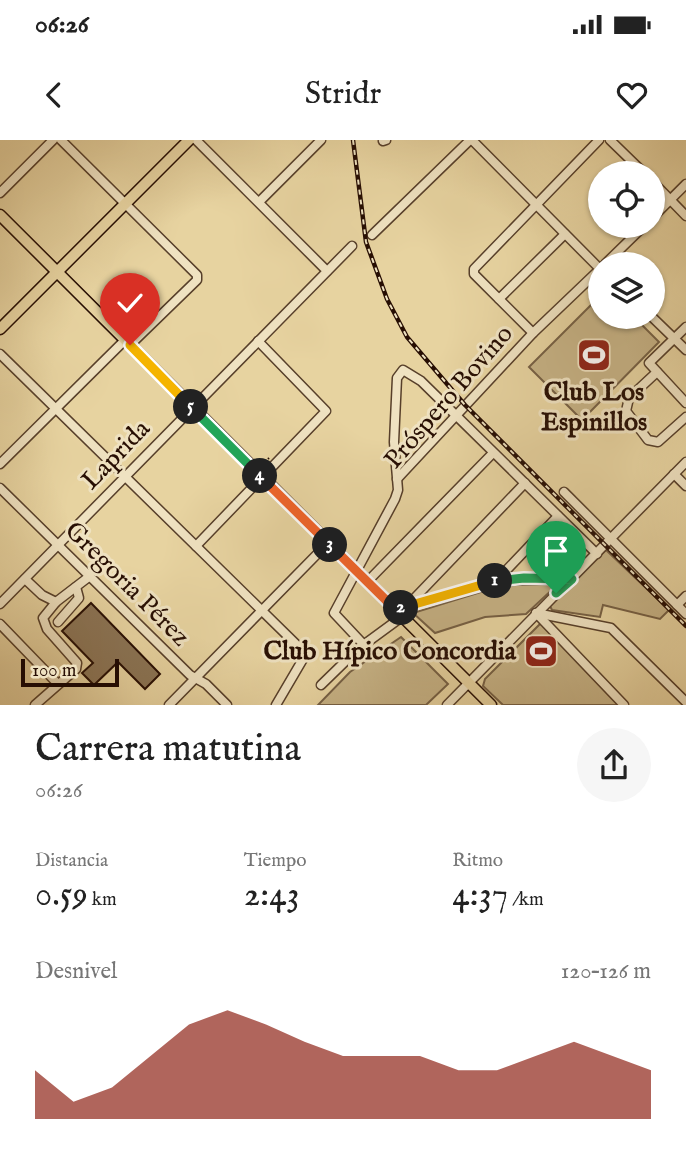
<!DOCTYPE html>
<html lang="es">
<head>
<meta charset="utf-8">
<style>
	:root { --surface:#fff; --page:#f6f6f6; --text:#222; --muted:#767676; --accent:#8f2418 }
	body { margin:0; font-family:"IM FELL English",serif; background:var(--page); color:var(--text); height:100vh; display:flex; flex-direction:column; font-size:26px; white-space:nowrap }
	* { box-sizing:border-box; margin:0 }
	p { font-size:23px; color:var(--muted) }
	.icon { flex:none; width:38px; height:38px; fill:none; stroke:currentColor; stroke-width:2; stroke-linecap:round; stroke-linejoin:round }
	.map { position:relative; height:565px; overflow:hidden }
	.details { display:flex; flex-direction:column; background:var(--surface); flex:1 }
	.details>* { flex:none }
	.buttons { position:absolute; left:588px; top:21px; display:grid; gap:14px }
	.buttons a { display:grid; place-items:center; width:77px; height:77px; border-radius:50%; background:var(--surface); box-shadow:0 2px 5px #0004; font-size:35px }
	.scale { position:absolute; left:21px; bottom:18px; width:98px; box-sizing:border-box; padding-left:7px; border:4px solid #270e03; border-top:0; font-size:19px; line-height:24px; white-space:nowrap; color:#270e03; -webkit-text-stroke:5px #efe2c1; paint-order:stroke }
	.pin { position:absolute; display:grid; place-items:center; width:60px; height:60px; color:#fff; margin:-72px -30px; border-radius:50% 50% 50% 0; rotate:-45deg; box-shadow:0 0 7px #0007 }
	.pin .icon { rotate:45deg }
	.km { position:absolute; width:35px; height:35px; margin:-18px; border-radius:50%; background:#222; color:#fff; font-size:19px; line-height:35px; text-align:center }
	.round { display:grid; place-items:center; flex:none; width:74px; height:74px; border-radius:37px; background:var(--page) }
	.head { display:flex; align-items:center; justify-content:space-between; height:119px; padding:0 35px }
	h1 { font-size:38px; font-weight:600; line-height:52px }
	.figures { display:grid; grid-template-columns:repeat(3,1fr); gap:10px; height:119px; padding:7px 35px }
	.figures div { display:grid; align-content:center }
	.figures b { font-size:35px; font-weight:600 }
	.figures small { font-size:19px; font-weight:400 }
	.figures p { font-size:19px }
	.chart { height:196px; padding:14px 35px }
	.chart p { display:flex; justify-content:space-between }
	.chart svg { width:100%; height:126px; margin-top:7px; fill:var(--accent); opacity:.7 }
	.status { display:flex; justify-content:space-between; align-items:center; height:49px; padding:0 35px; background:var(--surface); direction:ltr }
	.status svg { height:19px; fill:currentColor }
	header { display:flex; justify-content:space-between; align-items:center; height:91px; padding:0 35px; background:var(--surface); font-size:32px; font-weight:600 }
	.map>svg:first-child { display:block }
	.green { fill:#c6b285; stroke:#766044; stroke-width:2 }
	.building { fill:#8b7455; stroke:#270e03; stroke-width:2 }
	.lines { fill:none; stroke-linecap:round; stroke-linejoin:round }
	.minor-casing { stroke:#573f2a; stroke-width:11 }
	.major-casing { stroke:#270e03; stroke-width:13 }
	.path { stroke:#270e03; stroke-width:2; stroke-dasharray:5 3.5; stroke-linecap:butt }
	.minor { stroke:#efe2c1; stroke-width:8 }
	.major { stroke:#e7d3a0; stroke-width:10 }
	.rail-casing { stroke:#270e03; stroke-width:4.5 }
	.rail { stroke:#efe2c1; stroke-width:2; stroke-dasharray:5; stroke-linecap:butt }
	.split-1-casing { stroke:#fff; stroke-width:14 }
	.split-2-casing { stroke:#fff; stroke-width:14 }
	.split-3-casing { stroke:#fff; stroke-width:14 }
	.split-4-casing { stroke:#fff; stroke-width:14 }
	.split-5-casing { stroke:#fff; stroke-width:14 }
	.split-6-casing { stroke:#fff; stroke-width:14 }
	.split-1 { stroke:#22a559; stroke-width:9 }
	.split-2 { stroke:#f5b400; stroke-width:9 }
	.split-3 { stroke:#f0652b; stroke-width:9 }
	.split-4 { stroke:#f0652b; stroke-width:9 }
	.split-5 { stroke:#22a559; stroke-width:9 }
	.split-6 { stroke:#f5b400; stroke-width:9 }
	.labels { text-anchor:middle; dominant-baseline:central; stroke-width:6; stroke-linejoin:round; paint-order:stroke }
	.poi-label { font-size:26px; font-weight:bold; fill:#270e03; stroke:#efe2c1 }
	.street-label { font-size:26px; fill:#270e03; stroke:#efe2c1 }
</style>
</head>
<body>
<div class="status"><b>06:26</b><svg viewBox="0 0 49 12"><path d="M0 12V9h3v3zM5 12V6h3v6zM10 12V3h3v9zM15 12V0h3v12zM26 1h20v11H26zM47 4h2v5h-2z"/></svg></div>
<header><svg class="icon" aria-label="back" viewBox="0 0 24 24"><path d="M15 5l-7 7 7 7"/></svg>Stridr<svg class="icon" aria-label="heart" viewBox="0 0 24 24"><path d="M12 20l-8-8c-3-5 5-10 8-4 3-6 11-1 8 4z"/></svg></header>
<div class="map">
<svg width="686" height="565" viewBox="0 0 686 565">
	<rect width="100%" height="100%" fill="#e7d3a0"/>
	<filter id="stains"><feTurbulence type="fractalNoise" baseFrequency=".00286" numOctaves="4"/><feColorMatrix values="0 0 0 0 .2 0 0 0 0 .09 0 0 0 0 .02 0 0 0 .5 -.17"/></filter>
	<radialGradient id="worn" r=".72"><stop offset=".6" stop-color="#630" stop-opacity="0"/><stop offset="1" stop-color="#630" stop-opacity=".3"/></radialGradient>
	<g class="green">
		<path d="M600,156V177H634L659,202L582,280L529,227Z"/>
		<path d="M606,410L669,470L660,479L603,465L600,477L552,470L550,466Z"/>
		<path d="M549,441L555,447L526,474L485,477L435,493L413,473L497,447Z"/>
		<path d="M541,483L621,565H503L483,546L485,539Z"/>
		<path d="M401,497L448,544L426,565H318L350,532Z"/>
	</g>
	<path class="building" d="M91,463L160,534L145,549L118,522L94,545L82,533L93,523L62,491Z"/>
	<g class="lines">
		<g class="minor-casing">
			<g id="minor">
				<path d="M61,0L197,135V140L130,205"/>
				<path d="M196,0L327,131"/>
				<path d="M472,0L600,129"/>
				<path d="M610,0L644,33"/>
				<path d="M383,1L386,0"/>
				<path d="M653,42L686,76"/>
				<path d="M0,53L53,0"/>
				<path d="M259,62L321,0"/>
				<path d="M653,77L686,44"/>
				<path d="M372,95L470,0"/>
				<path d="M605,124L644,86"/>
				<path d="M499,159L565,94"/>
				<path d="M652,177L686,210"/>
				<path d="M686,187L649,223L686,263"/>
				<path d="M533,193L474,134V129L599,0"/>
				<path d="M0,214L301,509L303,519L276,565"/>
				<path d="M657,232L629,258L626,271L648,300L658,302L686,277"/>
				<path d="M0,324L125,200"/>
				<path d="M674,334L686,346"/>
				<path d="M397,339L533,193L600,129"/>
				<path d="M0,348L190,535L206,544L227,565"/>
				<path d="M564,352L686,474"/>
				<path d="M196,406L326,271L258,201"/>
				<path d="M25,439L42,455L56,462"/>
				<path d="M497,440L558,376"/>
				<path d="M367,442L493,313"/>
				<path d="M0,464L352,106"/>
				<path d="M408,465L525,343"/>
				<path d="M677,465L686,456"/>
				<path d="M396,470L497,441L572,439"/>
				<path d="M536,473L611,488L686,562"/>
				<path d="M536,473L624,565"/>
				<path d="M58,482L79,458L76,447"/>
				<path d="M0,484L57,543"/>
				<path d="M364,505L334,473L395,359L398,350L394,302L397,238L403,230L421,241L597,414"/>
				<path d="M321,545L358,509L403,476"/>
				<path d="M35,565L76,529L77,523L47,489L43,478L56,462L90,436"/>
				<path d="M169,565L328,403"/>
				<path d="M447,565L686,322"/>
			</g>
		</g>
		<g class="major-casing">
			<g id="major">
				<path d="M0,75L491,565"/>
				<path d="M0,189L189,0"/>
			</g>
		</g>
		<path class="path" d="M262,325L269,318"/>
		<use href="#minor" class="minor"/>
		<use href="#major" class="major"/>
		<g class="rail-casing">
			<path id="rail" d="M353,0L366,102L387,159L407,197L465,265L686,486"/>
		</g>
		<use href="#rail" class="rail"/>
	</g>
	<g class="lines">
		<g class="split-1-casing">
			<path id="split-1" d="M495,441L524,438L572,439L556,453"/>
		</g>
		<g class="split-2-casing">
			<path id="split-2" d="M401,468L495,441"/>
		</g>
		<g class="split-3-casing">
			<path id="split-3" d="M330,405L396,470L401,468"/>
		</g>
		<g class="split-4-casing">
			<path id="split-4" d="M260,336L330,405"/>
		</g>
		<g class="split-5-casing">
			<path id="split-5" d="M191,267L260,336"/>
		</g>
		<g class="split-6-casing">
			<path id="split-6" d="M130,205L191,267"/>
		</g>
		<use href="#split-1" class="split-1"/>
		<use href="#split-2" class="split-2"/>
		<use href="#split-3" class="split-3"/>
		<use href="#split-4" class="split-4"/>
		<use href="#split-5" class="split-5"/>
		<use href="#split-6" class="split-6"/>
	</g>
	<defs>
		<g id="stadium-square" transform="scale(1.75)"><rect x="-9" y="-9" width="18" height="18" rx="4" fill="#8f2418" stroke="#efe2c1"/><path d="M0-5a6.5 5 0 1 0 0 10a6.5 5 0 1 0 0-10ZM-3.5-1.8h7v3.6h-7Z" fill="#fff"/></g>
	</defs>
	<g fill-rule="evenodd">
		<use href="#stadium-square" x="594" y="215"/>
		<use href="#stadium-square" x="541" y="511"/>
	</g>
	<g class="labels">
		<g class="poi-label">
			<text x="594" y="252">Club Los<tspan x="594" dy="30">Espinillos</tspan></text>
			<text x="516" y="511" text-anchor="end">Club Hípico Concordia</text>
		</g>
		<g class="street-label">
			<text transform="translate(449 257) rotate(-49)">Próspero Bovino</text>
			<text transform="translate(116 315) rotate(-46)">Laprida</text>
			<text transform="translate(127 444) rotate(45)">Gregoria Pérez</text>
		</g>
	</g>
	<rect width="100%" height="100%" filter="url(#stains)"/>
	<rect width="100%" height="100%" fill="url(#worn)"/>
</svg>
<div class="buttons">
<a><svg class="icon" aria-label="locate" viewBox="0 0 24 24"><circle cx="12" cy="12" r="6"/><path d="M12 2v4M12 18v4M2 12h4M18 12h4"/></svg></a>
<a><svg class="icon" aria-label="layers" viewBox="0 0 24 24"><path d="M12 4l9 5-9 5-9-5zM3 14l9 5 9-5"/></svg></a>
</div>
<div class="scale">100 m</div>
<div class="pin" style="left:556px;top:453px;background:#1e9e55"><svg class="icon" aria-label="arrive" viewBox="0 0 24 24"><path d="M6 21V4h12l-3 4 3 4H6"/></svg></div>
<div class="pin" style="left:130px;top:205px;background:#d93025"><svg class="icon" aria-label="check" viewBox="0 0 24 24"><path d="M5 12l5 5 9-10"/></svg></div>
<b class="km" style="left:495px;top:441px">1</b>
<b class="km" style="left:401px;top:468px">2</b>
<b class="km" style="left:330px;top:405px">3</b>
<b class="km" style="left:260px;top:336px">4</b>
<b class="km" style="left:191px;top:267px">5</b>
</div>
<section class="details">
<div class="head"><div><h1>Carrera matutina</h1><p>06:26</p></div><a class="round"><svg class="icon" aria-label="share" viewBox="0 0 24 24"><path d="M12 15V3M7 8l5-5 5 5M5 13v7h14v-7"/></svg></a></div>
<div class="figures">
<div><p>Distancia</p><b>0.59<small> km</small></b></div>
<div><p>Tiempo</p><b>2:43</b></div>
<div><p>Ritmo</p><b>4:37<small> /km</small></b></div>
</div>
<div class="chart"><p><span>Desnivel</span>120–126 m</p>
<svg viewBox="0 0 160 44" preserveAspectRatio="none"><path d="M0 44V27L10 38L20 33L30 22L40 11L50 6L60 11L70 17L80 22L90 22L100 22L110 27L120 27L130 22L140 17L150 22L160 27V44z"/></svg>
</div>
</section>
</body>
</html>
